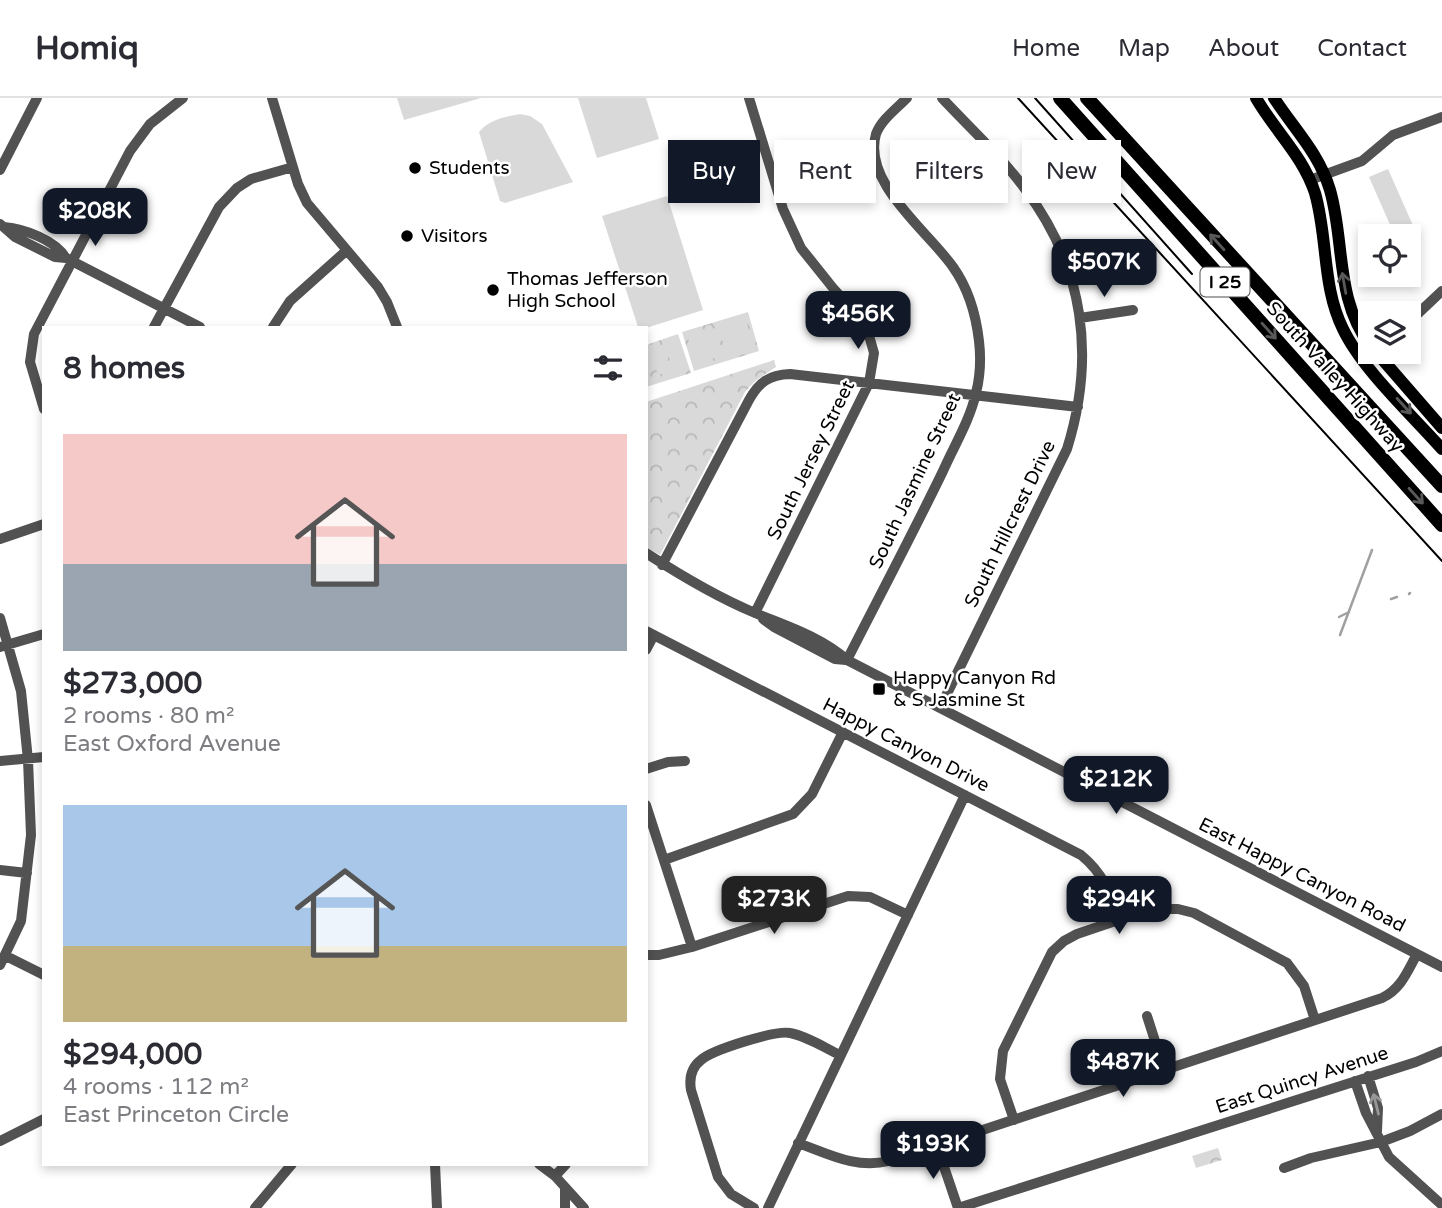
<!DOCTYPE html>
<meta charset="utf-8">
<style>
:root{--surface:#fff;--page:#f7f7f7;--text:#2b2b33;--muted:#7c7c81;--line:#e1e1e2;--accent:#111827}
body{margin:0;font-family:"Varela Round",sans-serif;background:var(--page);color:var(--text);height:100vh;display:flex;flex-direction:column;font-size:26px;white-space:nowrap}
*{box-sizing:border-box;margin:0}
p{font-size:23px;color:var(--muted)}
.icon{flex:none;width:38px;height:38px;fill:none;stroke:currentColor;stroke-width:2;stroke-linecap:round;stroke-linejoin:round}
.map{position:relative;flex:1;overflow:hidden}
.sheet{position:absolute;left:42px;top:228px;width:606px;height:840px;display:flex;flex-direction:column;background:var(--surface);border-radius:0px;box-shadow:0 4px 10px #0003}
.sheet>*{flex:none}
.top-card{position:absolute;left:668px;top:42px;width:665px;height:63px;display:flex;gap:14px}
.buttons{position:absolute;left:1358px;top:126px;display:grid;gap:14px}
.buttons a{display:grid;place-items:center;width:63px;height:63px;border-radius:0px;background:var(--surface);box-shadow:0 4px 10px #0003;font-size:35px}
.price{position:absolute;translate:-50% -60px;padding:0 16px;border-radius:14px;background:var(--accent);color:#fff;font-size:23px;line-height:46px;filter:drop-shadow(0 2px 4px #0008)}
.price::after{content:'';position:absolute;left:50%;top:42px;width:21px;height:16px;margin-left:-10px;background:inherit;clip-path:polygon(0 0,100% 0,50% 100%)}
.price.on{background:#222;color:#fff}
ul{padding:0;list-style:none}
li{display:grid;align-content:center;gap:14px;height:371px;padding:0 21px}
li span{display:grid;place-items:center;height:217px;border-radius:0px;color:#555}
li>.icon{margin-inline-start:auto}
span .icon{width:126px;height:126px;fill:#fffc;stroke-width:1}
li b{font-size:30px}
h2{display:flex;justify-content:space-between;align-items:center;height:84px;padding:0 21px;font-size:30px}
.tag{padding:0 24px;border-radius:0px;background:var(--surface);box-shadow:0 4px 10px #0003;font-size:24px;line-height:63px}
.tag.on{background:var(--accent);color:#fff}
header{display:flex;align-items:center;gap:42px;box-sizing:border-box;height:98px;padding:0 35px;background:var(--surface);border-bottom:2px solid var(--line)}
header strong{font-size:33px}
nav{display:flex;gap:38px;margin-inline-start:auto;font-size:24px}
.map>svg:first-child{display:block}
.forest{fill:url(#forest-crowns)}
.pitch{fill:#d9d9d9}
.lines{fill:none;stroke-linecap:round;stroke-linejoin:round}
.stream{stroke:#a0a0a0;stroke-width:2.5}
.minor{stroke:#525252;stroke-width:10}
.major{stroke:#000;stroke-width:12}
.highway{stroke:#000;stroke-width:14}
.tram{stroke:#000;stroke-width:2}
.oneway{stroke:#595959}
.oneway2{stroke:#979797}
.poi-dot{fill:#000;stroke:#fff;stroke-width:2.5}
.labels{text-anchor:middle;dominant-baseline:central;stroke-width:5;stroke-linejoin:round;paint-order:stroke}
.shield{fill:#fff;stroke:#4c4c4c;stroke-width:2}
.shield-label{font-size:18px;font-weight:bold;fill:#000}
.poi-label{font-size:19px;fill:#000;stroke:#fff;text-anchor:start}
.street-label{font-size:19px;fill:#000;stroke:#fff}
</style>
<header>
<strong>Homiq</strong>
<nav><a>Home</a><a>Map</a><a>About</a><a>Contact</a></nav>
</header>
<div class="map">
<svg width="1442" height="1110" viewBox="0 0 1442 1110">
<defs>
<pattern id="forest-crowns" width="20" height="18" patternUnits="userSpaceOnUse" patternTransform="scale(1.75)"><rect width="20" height="18" fill="#d9d9d9"/><path d="M2 6a3 3 0 1 1 6 0M12 15a3 3 0 1 1 6 0" fill="none" stroke="#b8b8b8"/></pattern>
</defs>
<rect width="100%" height="100%" fill="#fff"/>
<path class="forest" d="M748,214L759,253L694,273L682,234Z
M678,236L691,275L646,289V247Z
M774,262L776,269L755,283L745,294L660,457L646,449V304Z
M1218,1050L1222,1062L1196,1070L1192,1058Z"/>
<path class="pitch" d="M397,0H481L404,22Z
M578,0H646L659,41L597,60Z
M520,16L530,18L542,26L573,84L505,105L500,103L479,34C490,21 504,19 520,16Z
M1388,71L1419,141L1417,146L1409,150V138H1395L1369,79Z
M667,98L703,212L646,230L638,229L602,118Z
M746,222L753,247L727,257L718,229Z
M715,230L723,258L695,265L688,240Z
M677,243L685,268L673,272L665,247Z
M661,248L670,273L658,277L650,252Z"/>
<g class="lines">
<path class="stream" d="M1409,496L1410,495
M1391,501L1397,499
M1339,519L1349,514
M1340,537L1372,452"/>
<path class="minor" d="M272,0L298,86L307,105L378,189L387,204L397,229
M749,0L783,111L801,150L833,190L866,227L874,255L869,285L755,515
M0,72L37,0
M1310,82L1362,63L1393,37L1442,19
M0,126L15,139L55,159L66,160L200,229
M4,129C25,131 55,142 66,160
M1080,220L1133,212
M1409,224L1442,193
M154,229L219,109L237,90L251,81L293,69
M273,229L290,203L346,153
M44,311L30,264L34,236L130,53L150,26L183,0
M0,441L44,426
M646,455C680,477 717,499 755,515C786,528 822,539 847,562L1442,869
M662,467L749,302C759,284 769,277 790,276L1078,309
M0,520L21,593L28,662L31,737L21,823L0,867
M763,521L774,529L835,561L846,562
M646,533L1081,757C1103,775 1111,795 1119,822
M0,549L44,536
M646,552L654,537
M847,562C879,499 912,437 943,373C954,348 970,322 976,295C980,279 981,260 979,243C976,217 968,190 953,169C928,133 862,85 876,36C881,22 897,10 907,0
M940,610L1067,351C1096,258 1084,169 1025,91C1001,58 970,30 942,0
M0,663L44,659
M646,671L668,664L685,663
M646,707L692,849
M664,762L793,716L812,696L843,634
M0,772L27,775
M646,857H659L692,849L848,798L870,799L908,817
M6,858L44,877
M1147,918L1164,971
M1368,978L1378,1010L1377,1033
M1355,983L1366,1015L1389,1059L1442,1107
M1014,1022L1000,981L1003,953L1052,854L1064,843L1077,836L1151,811H1178L1194,815L1287,865L1304,888L1315,922
M0,1043L44,1021
M798,1045C829,1056 855,1071 889,1063L1382,900C1401,891 1407,874 1417,856
M937,1048L958,1110
M435,1066L437,1110
M539,1066L555,1078L584,1110
M1284,1070L1311,1060L1381,1044L1410,1033L1442,1016
M555,1078L566,1066
M565,1091V1110
M255,1110L292,1066
M754,1110L731,1096L718,1079L691,992C689,980 692,969 701,962C712,952 775,932 790,935C807,938 825,950 840,957
M768,1110L965,697
M958,1110L1416,964L1442,953"/>
<path class="major" d="M1256,0C1275,33 1303,58 1315,95C1328,140 1322,189 1343,231C1362,271 1412,317 1442,351
M1274,0C1294,31 1319,55 1330,92C1345,144 1335,201 1370,247
M1376,254L1442,330"/>
<path class="highway" d="M1060,0L1442,427
M1087,0L1442,388"/>
<path class="tram" d="M1018,0L1442,463
M1035,0L1192,176"/>
</g>
<defs><path id="oneway-shaft" d="M-6 0H5M1.5-3L5.5 0L1.5 3" fill="none" stroke-width="1.6" stroke-linecap="round" stroke-linejoin="round" transform="scale(1.75)"/></defs>
<g class="oneway">
<use href="#oneway-shaft" transform="translate(1217 144) rotate(-132)"/>
<use href="#oneway-shaft" transform="translate(1344 185) rotate(-100)"/>
<use href="#oneway-shaft" transform="translate(1269 233) rotate(48)"/>
<use href="#oneway-shaft" transform="translate(1404 308) rotate(48)"/>
<use href="#oneway-shaft" transform="translate(1416 398) rotate(48)"/>
</g>
<use class="oneway2" href="#oneway-shaft" transform="translate(1376 1006) rotate(-104)"/>
<g class="poi-dot">
<circle cx="415" cy="70" r="7"/>
<circle cx="407" cy="138" r="7"/>
<circle cx="493" cy="192" r="7"/>
<rect x="872" y="584" width="14" height="14" rx="3.5"/>
</g>
<g class="labels">
<rect class="shield" x="1200.5" y="169.5" width="49" height="29" rx="5"/>
<g class="shield-label">
<text x="1225" y="184">I 25</text>
</g>
<g class="poi-label">
<text x="429" y="70">Students</text>
<text x="421" y="138">Visitors</text>
<text x="507" y="181">Thomas Jefferson<tspan x="507" dy="22">High School</tspan></text>
<text x="893" y="580">Happy Canyon Rd<tspan x="893" dy="22">&amp; S Jasmine St</tspan></text>
</g>
<g class="street-label">
<text transform="translate(1335 279) rotate(48)">South Valley Highway</text>
<text transform="translate(811 362) rotate(-64)">South Jersey Street</text>
<text transform="translate(915 383) rotate(-65)">South Jasmine Street</text>
<text transform="translate(1010 426) rotate(-64)">South Hillcrest Drive</text>
<text transform="translate(906 647) rotate(27)">Happy Canyon Drive</text>
<text transform="translate(1302 777) rotate(27)">East Happy Canyon Road</text>
<text transform="translate(1302 982) rotate(-18)">East Quincy Avenue</text>
</g>
</g>
</svg>
<div class="buttons">
<a><svg class="icon" aria-label="locate" viewBox="0 0 24 24"><circle cx="12" cy="12" r="6"/><path d="M12 2v4M12 18v4M2 12h4M18 12h4"/></svg></a>
<a><svg class="icon" aria-label="layers" viewBox="0 0 24 24"><path d="M12 4l9 5-9 5-9-5zM3 14l9 5 9-5"/></svg></a>
</div>
<b class="price" style="left:95px;top:150px">$208K</b>
<b class="price" style="left:1104px;top:201px">$507K</b>
<b class="price" style="left:858px;top:253px">$456K</b>
<b class="price" style="left:1116px;top:718px">$212K</b>
<b class="price on" style="left:774px;top:838px">$273K</b>
<b class="price" style="left:1119px;top:838px">$294K</b>
<b class="price" style="left:1123px;top:1001px">$487K</b>
<b class="price" style="left:933px;top:1083px">$193K</b>
<div class="top-card">
<a class="tag on">Buy</a>
<a class="tag">Rent</a>
<a class="tag">Filters</a>
<a class="tag">New</a>
</div>
<section class="sheet">
<h2>8 homes<svg class="icon" aria-label="filters" viewBox="0 0 24 24"><path d="M4 7h16M4 17h16"/><circle cx="9" cy="7" r="2"/><circle cx="15" cy="17" r="2"/></svg></h2>
<ul>
<li><span style="background:linear-gradient(#f6c9c9 60%,#9aa5b1 0)"><svg class="icon" aria-label="home" viewBox="0 0 24 24"><path d="M3 11l9-7 9 7M6 9v11h12V9"/></svg></span><div><b>$273,000</b><p>2 rooms · 80 m²</p><p>East Oxford Avenue</p></div></li>
<li><span style="background:linear-gradient(#a9c7e8 65%,#c2b280 0)"><svg class="icon" aria-label="home" viewBox="0 0 24 24"><path d="M3 11l9-7 9 7M6 9v11h12V9"/></svg></span><div><b>$294,000</b><p>4 rooms · 112 m²</p><p>East Princeton Circle</p></div></li>
</ul>
</section>
</div>
